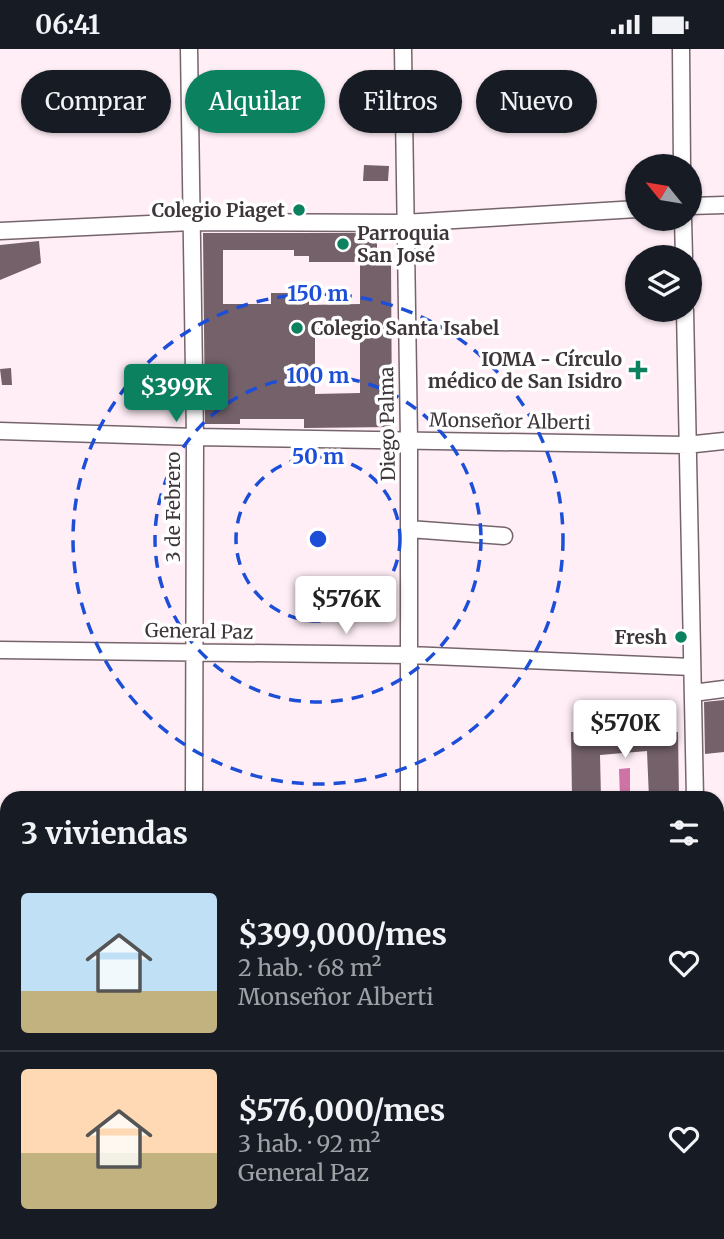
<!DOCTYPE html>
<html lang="es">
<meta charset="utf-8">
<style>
:root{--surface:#171b24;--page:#20242c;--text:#f1f3f6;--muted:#9ea1a6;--line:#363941;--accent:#0b8160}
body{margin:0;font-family:Merriweather,serif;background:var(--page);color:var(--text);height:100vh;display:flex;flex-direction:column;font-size:26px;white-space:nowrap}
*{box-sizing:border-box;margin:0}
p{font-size:23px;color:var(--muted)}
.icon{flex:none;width:38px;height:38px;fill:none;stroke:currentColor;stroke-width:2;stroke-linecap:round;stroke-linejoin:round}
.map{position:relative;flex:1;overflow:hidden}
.side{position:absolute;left:0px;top:742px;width:724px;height:448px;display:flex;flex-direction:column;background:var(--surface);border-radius:21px 21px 0 0;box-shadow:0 2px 5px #0004}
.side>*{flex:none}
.banner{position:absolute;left:21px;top:21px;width:682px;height:63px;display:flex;gap:14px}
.needle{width:46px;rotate:300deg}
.tools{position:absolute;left:625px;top:105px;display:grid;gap:14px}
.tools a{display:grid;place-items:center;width:77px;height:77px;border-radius:50%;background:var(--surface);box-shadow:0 2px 5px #0004;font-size:35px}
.price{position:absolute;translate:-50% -60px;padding:0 16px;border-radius:7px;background:#fff;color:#222;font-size:23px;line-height:46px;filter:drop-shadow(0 2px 4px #0008)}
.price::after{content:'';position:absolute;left:50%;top:42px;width:21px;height:16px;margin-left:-10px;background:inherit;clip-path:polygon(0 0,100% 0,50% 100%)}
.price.active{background:var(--accent);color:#fff}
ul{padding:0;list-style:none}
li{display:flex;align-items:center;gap:21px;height:175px;padding:0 21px}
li+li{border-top:2px solid var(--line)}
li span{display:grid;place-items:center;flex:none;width:196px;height:140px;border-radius:7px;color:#555}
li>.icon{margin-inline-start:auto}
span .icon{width:84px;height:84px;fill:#fffc;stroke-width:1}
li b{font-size:30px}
h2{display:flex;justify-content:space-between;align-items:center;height:84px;padding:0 21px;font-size:30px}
.tag{padding:0 24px;border-radius:32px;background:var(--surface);box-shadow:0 2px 5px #0004;font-size:24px;line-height:63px}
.tag.active{background:var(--accent);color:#fff}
.status{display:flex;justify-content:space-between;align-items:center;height:49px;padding:0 35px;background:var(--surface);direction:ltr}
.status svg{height:19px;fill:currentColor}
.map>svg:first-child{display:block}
.green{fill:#f0abd0}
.water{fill:#cd73a5}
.building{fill:#74616a;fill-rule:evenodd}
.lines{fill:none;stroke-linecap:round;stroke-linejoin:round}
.minor-casing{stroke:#76646d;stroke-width:19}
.path{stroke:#afa2a8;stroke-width:2;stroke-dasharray:2 5;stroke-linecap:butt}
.minor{stroke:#fff;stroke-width:16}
.ring{fill:none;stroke:#1d4ed8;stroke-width:3.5;stroke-dasharray:12 9}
.poi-dot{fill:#0b8160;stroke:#fff;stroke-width:2.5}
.labels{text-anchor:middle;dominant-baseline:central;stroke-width:7;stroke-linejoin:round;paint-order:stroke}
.poi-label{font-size:19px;font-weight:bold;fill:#3e363a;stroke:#fff;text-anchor:end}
.street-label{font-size:19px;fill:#3e363a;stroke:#fff}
.centre{fill:#1d4ed8;stroke:#fff;stroke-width:3.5}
.ring-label{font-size:21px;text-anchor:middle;font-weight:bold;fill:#1d4ed8;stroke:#fff;stroke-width:7;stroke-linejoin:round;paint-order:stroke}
</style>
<div class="status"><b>06:41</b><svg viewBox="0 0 49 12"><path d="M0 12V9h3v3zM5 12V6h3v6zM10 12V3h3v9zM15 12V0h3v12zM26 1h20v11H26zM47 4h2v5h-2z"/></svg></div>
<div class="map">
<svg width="724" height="1190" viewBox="0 0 724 1190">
<rect width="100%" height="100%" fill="#ffeef6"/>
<path class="green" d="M0,826H7V1001L0,925Z"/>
<path class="water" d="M630,719V749H620L619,720Z"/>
<path class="building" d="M348,30H387L388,43L348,42Z
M364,116L389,117L388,132H363Z
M203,184H377V213L391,212L392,378L304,379V370H240V375H205ZM223,201H294V207H309V213H360V255L309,256V244H271V255H223ZM360,281V344L315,345V282Z
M39,192L41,214L0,231V196Z
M11,319L12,336H2L0,320Z
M724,651V703L705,705L704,653Z
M571,683H678L679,749H649L647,702L600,706L601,749H572Z"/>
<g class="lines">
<g class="minor-casing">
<path id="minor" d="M189,0L195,388L194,749
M403,0L409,391V749
M681,0L682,117
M690,157L724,156
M683,170L684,208
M0,182L192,173L404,174L637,160
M685,261L695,749
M0,382L195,388L686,396L724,392
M409,480L504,487
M0,601L409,606L692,618
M693,644L724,640
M0,816H7
M718,857H724
M0,1005L7,1078
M718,1102H724
M18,1183L19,1190
M214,1183V1190
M412,1183L413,1190
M560,1183L561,1190
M711,1183V1190"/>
</g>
<path class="path" d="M7,836H5L7,860
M0,888H7"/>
<use href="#minor" class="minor"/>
</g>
<g class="ring">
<circle cx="318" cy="490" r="82"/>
<circle cx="318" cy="490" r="163"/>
<circle cx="318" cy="490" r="245"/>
</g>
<g class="poi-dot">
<circle cx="299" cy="161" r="7"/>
<circle cx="343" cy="195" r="7"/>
<circle cx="297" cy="279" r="7"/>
<path d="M634.5 310.5h7v7h7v7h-7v7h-7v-7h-7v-7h7z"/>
<circle cx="681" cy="588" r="7"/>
</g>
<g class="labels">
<g class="poi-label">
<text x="285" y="161">Colegio Piaget</text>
<text x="357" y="184" text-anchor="start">Parroquia<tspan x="357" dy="22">San José</tspan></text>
<text x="311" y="279" text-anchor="start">Colegio Santa Isabel</text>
<text x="622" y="310">IOMA - Círculo<tspan x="622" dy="22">médico de San Isidro</tspan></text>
<text x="667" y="588">Fresh</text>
</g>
<g class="street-label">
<text transform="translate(510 372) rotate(1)">Monseñor Alberti</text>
<text transform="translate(387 375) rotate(-91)">Diego Palma</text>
<text transform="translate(173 458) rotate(-90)">3 de Febrero</text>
<text transform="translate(199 582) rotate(1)">General Paz</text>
</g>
</g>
<circle cx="318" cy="490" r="10" class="centre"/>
<g class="ring-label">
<text x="318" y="252">150 m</text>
<text x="318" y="334">100 m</text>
<text x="318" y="415">50 m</text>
</g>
</svg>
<div class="tools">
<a><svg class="needle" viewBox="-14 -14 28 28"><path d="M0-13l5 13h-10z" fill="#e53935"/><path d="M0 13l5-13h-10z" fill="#9ea1a6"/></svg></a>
<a><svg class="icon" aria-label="layers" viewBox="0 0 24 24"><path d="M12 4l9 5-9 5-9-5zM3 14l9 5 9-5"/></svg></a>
</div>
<b class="price active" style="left:176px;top:375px">$399K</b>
<b class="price" style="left:346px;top:587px">$576K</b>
<b class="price" style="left:625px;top:711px">$570K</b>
<div class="banner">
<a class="tag">Comprar</a>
<a class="tag active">Alquilar</a>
<a class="tag">Filtros</a>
<a class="tag">Nuevo</a>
</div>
<section class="side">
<h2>3 viviendas<svg class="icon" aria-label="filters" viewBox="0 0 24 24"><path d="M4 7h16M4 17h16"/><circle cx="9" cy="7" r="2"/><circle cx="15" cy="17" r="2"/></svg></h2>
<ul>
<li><span style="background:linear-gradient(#bfe0f5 70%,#c2b280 0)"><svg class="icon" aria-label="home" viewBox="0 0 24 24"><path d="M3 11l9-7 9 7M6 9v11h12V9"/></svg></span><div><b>$399,000/mes</b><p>2 hab. · 68 m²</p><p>Monseñor Alberti</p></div><svg class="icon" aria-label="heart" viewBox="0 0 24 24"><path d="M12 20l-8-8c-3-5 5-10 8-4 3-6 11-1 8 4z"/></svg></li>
<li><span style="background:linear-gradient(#ffd9b3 60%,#c2b280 0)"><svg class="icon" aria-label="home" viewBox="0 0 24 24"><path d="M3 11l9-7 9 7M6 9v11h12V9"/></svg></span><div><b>$576,000/mes</b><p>3 hab. · 92 m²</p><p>General Paz</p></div><svg class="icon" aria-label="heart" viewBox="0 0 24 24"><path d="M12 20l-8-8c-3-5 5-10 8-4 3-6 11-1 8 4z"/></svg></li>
</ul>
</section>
</div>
